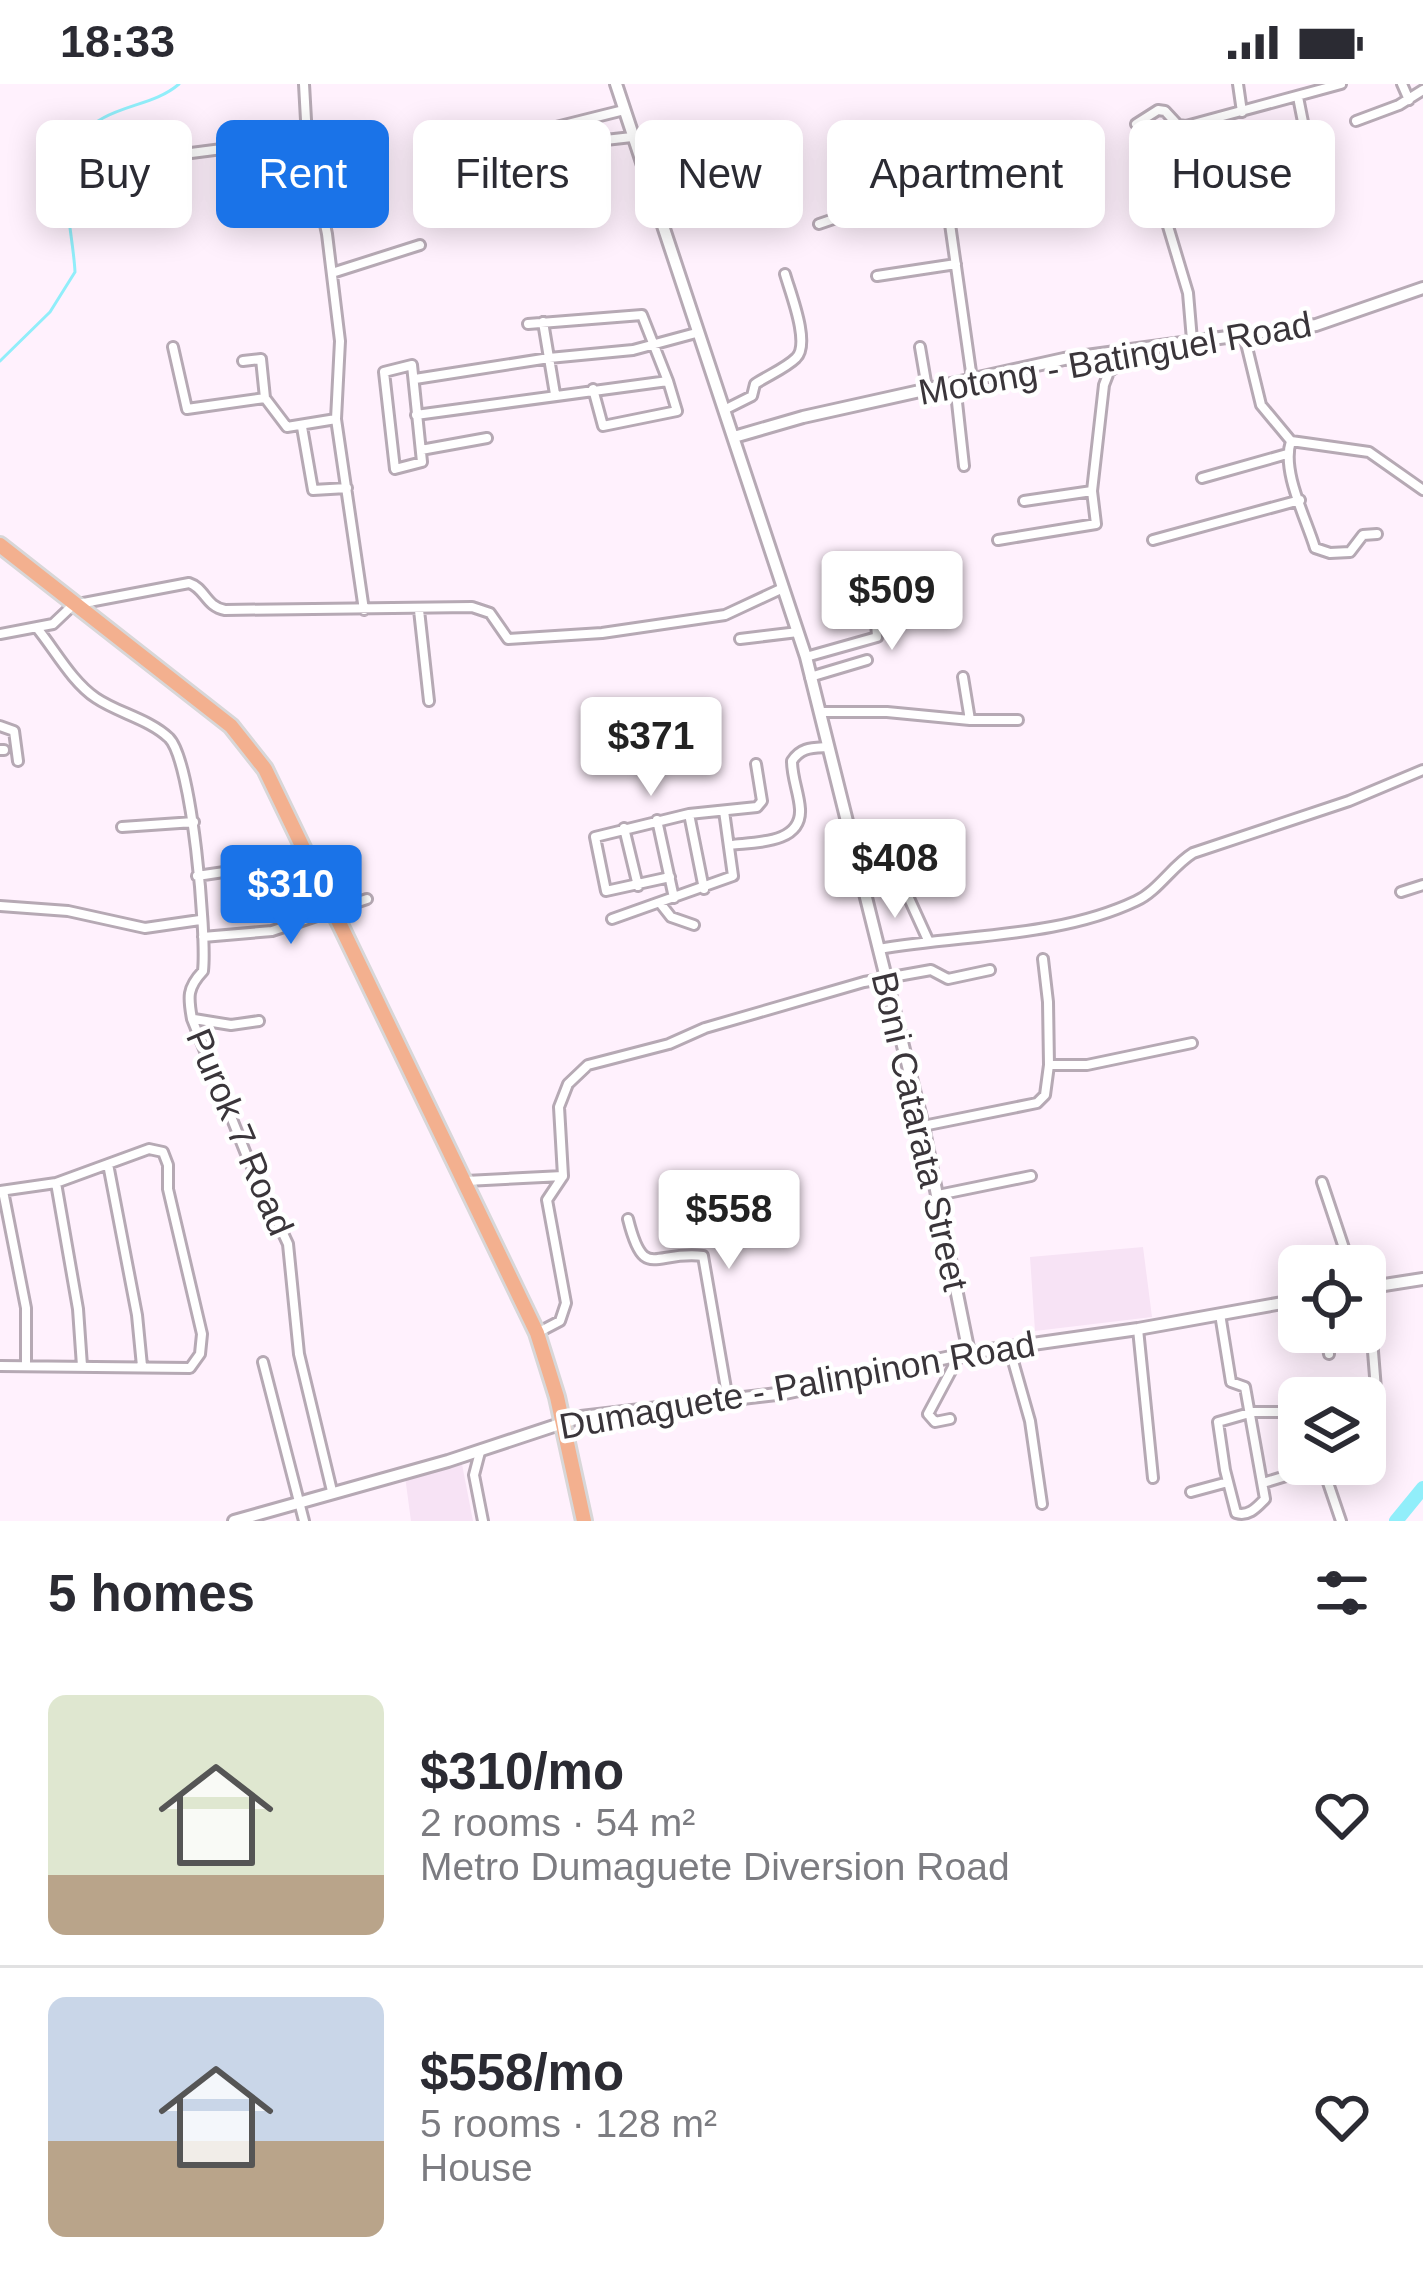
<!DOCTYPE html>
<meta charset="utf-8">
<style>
:root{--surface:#fff;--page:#f7f7f7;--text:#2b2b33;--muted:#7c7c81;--line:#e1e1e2;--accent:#1a73e8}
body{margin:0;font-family:Arial,sans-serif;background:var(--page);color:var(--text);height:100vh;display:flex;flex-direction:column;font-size:45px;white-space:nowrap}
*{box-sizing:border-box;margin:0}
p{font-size:39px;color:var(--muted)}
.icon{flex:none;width:66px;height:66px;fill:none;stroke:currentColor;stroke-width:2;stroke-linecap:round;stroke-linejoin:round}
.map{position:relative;height:1437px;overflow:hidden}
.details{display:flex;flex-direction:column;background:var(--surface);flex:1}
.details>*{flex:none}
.top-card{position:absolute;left:36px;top:36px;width:1353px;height:108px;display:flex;gap:24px}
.tools{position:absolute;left:1278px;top:1161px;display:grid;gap:24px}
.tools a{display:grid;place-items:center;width:108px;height:108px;border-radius:18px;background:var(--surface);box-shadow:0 6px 30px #0003;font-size:60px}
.price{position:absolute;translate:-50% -102px;padding:0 27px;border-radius:12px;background:#fff;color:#222;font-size:39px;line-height:78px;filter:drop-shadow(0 3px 6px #0008)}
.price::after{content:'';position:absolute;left:50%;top:72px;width:36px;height:27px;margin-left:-18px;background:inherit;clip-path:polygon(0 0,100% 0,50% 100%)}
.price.on{background:var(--accent);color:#fff}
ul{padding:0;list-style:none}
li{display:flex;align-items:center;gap:36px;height:300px;padding:0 48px}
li+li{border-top:3px solid var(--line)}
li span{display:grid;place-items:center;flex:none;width:336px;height:240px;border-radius:18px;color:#555}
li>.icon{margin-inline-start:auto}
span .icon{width:144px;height:144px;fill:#fffc;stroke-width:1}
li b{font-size:51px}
h2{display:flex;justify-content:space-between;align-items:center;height:144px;padding:0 48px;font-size:51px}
.chip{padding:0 42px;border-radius:18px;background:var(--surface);box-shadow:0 6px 30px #0003;font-size:42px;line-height:108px}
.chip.on{background:var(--accent);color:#fff}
.status{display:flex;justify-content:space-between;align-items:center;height:84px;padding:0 60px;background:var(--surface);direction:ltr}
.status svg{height:33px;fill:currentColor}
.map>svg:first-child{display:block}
.built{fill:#f7e3f5}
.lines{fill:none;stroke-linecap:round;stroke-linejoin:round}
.stream{stroke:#91eefa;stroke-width:3}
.river{stroke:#91eefa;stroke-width:14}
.street-casing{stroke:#b6a9b4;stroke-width:14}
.secondary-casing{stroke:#b6a9b4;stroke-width:16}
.highway-casing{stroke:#d8d7d8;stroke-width:20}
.street{stroke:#fff;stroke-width:8}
.secondary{stroke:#fff;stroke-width:10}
.highway{stroke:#f3b08f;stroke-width:14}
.labels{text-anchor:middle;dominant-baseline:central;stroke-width:9;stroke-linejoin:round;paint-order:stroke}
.street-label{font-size:36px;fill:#3a353a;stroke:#fff}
</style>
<div class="status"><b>18:33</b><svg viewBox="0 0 49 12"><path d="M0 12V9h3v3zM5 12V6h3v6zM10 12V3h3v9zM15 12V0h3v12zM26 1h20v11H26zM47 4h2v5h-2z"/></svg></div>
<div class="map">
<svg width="1423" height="1437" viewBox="0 0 1423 1437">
<rect width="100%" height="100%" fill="#fff1fd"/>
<path class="built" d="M1143,1163L1152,1233L1035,1247L1030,1173Z
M461,1375L473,1437H411L405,1392Z"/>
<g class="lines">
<path class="stream" d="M0,277L50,228L75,188C73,140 46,64 103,34C128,20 157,19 179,0"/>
<path class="river" d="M1396,1437L1423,1404"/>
<g class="street-casing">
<path id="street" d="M304,0L307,54L327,150L340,257L336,335L364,526
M1238,0L1242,28
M1402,0L1409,16
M1298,13L1304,43
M1356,37L1399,21L1423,6
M1136,40L1158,26L1165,27L1178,41L1186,42L1341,0
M953,43C950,62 958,78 956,97C954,113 949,124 950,140L972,295
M552,44L624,26
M516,66L632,53
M160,73L307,54
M1155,99L1188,209L1192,256
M819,140L892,115L956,100
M332,189L420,161
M877,192L956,180
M543,238L555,310
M1244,251L1261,321L1291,357L1369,368L1423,406
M173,263L187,325L265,314
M920,263L927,304
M243,277L261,275L265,314L287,343L336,335
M412,281L422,378L395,385L384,288Z
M415,295L549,274L633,266L696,249
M955,300L964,382
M593,305L603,342L677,327L668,297
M724,326L752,312L755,300C767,292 786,284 796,274C811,260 790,208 785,190
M416,331L668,297L642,231L528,240
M302,343L313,406L347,404
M1291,357C1281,387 1306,434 1315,464L1330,469L1350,468L1363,451L1377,450
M421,366L487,354
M1202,394L1287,370
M1092,407L1104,301L1109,288L1136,268
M998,456L1096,440L1092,407L1024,417
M1153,456L1300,416
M419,526L429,617
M37,544C55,566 72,598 96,614C118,629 149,635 169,654C192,677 207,851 203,887C187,904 188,913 192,935L246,1070L288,1160L299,1270L332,1407
M0,550L53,540L73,521L189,499C205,504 206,523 225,526L472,523L490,529L508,555L602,549L725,531L783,504
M740,555L798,548
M806,573L877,553L874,509L878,483
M810,593L867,576
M820,628H887L970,636L963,593
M970,636H1018
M0,642L14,647L18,677
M0,666H4
M689,730L704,805
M657,736L674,814
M122,743L194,738
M624,744L638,802
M731,761C755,758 802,760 800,725C799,709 792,694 792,677C801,663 812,664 828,663
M197,792L258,783
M670,793L606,807L595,753L689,730L757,723L762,717L756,680
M902,799L928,856
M1401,808L1423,801
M660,819L671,833L694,841
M0,822L68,827L145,844L200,836
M612,835L733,792L724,727
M203,853L272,847L367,815
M879,865C964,850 1058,854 1136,817C1158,807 1172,782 1193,769L1349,717L1423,686
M1043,875L1048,918L1049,981
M194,935L231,941L259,937
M923,1042L1037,1019L1045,1011L1049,981H1087L1192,959
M108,1080L137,1231L142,1282
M466,1097L563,1092
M1322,1098L1350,1182
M56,1099L78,1225L82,1282
M0,1107L56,1099L149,1065L163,1068L168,1081V1105L202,1250L200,1270L190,1284L0,1282
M3,1107L26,1224V1280
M938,1111L1031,1092
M628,1135C644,1199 654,1166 703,1172L728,1316
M1368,1204L1377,1318
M1220,1230L1231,1298L1245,1303L1265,1415C1257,1423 1249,1433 1236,1429L1225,1386L1218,1338L1253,1328H1288V1318
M1138,1245L1153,1394
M1326,1248L1329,1270
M537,1249L560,1237L566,1219L547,1116L563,1092L559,1023L568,1000L588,981L669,960L705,944L864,898L931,886L948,895L990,886
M1009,1263L1030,1337L1042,1420
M263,1278L304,1437
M950,1335L935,1338L928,1330L959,1272
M480,1368L474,1391L483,1437
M1263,1399L1322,1381L1341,1437
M1191,1408L1228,1398"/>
</g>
<g class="secondary-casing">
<path id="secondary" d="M616,0L806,573L923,1042L969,1269
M734,353L803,333L1064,275L1316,241L1423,204
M1365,1204L1423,1195
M234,1437L448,1377L581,1333L785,1309L969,1269L1138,1245L1299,1216"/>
</g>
<g class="highway-casing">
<path id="highway" d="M0,461L231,642L265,685L537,1249L557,1313L584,1437"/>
</g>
<use href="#street" class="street"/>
<use href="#secondary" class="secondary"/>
<use href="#highway" class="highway"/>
</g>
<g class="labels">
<g class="street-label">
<text transform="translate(1115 274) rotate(-10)">Motong - Batinguel Road</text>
<text transform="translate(920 1047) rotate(77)">Boni Catarata Street</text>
<text transform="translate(240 1048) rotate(67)">Purok 7 Road</text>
<text transform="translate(797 1301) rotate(-10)">Dumaguete - Palinpinon Road</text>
</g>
</g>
</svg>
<div class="tools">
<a><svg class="icon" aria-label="locate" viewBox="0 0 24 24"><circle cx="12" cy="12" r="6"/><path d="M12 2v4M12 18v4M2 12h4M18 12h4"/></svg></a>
<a><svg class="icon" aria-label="layers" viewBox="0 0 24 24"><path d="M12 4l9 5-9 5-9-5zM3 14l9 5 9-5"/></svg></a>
</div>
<b class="price" style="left:892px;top:569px">$509</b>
<b class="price" style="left:651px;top:715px">$371</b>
<b class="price" style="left:895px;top:837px">$408</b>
<b class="price on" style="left:291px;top:863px">$310</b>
<b class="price" style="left:729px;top:1188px">$558</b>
<div class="top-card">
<a class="chip">Buy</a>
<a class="chip on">Rent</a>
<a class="chip">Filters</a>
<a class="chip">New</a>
<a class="chip">Apartment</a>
<a class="chip">House</a>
</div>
</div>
<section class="details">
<h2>5 homes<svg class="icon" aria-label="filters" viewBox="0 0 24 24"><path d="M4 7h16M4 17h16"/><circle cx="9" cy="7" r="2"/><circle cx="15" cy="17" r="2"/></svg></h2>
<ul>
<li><span style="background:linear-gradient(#dfe7d0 75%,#b9a48a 0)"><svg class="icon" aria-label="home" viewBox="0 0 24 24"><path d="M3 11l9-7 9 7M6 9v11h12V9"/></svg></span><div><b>$310/mo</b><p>2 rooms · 54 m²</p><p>Metro Dumaguete Diversion Road</p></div><svg class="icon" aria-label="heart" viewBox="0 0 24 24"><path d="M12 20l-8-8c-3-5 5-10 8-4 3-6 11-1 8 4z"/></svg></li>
<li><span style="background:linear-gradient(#c9d6e8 60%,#b9a48a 0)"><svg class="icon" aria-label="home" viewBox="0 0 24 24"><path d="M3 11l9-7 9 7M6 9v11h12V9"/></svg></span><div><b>$558/mo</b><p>5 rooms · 128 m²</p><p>House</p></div><svg class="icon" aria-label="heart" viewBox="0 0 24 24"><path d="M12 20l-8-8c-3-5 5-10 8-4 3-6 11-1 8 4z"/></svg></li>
</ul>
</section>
